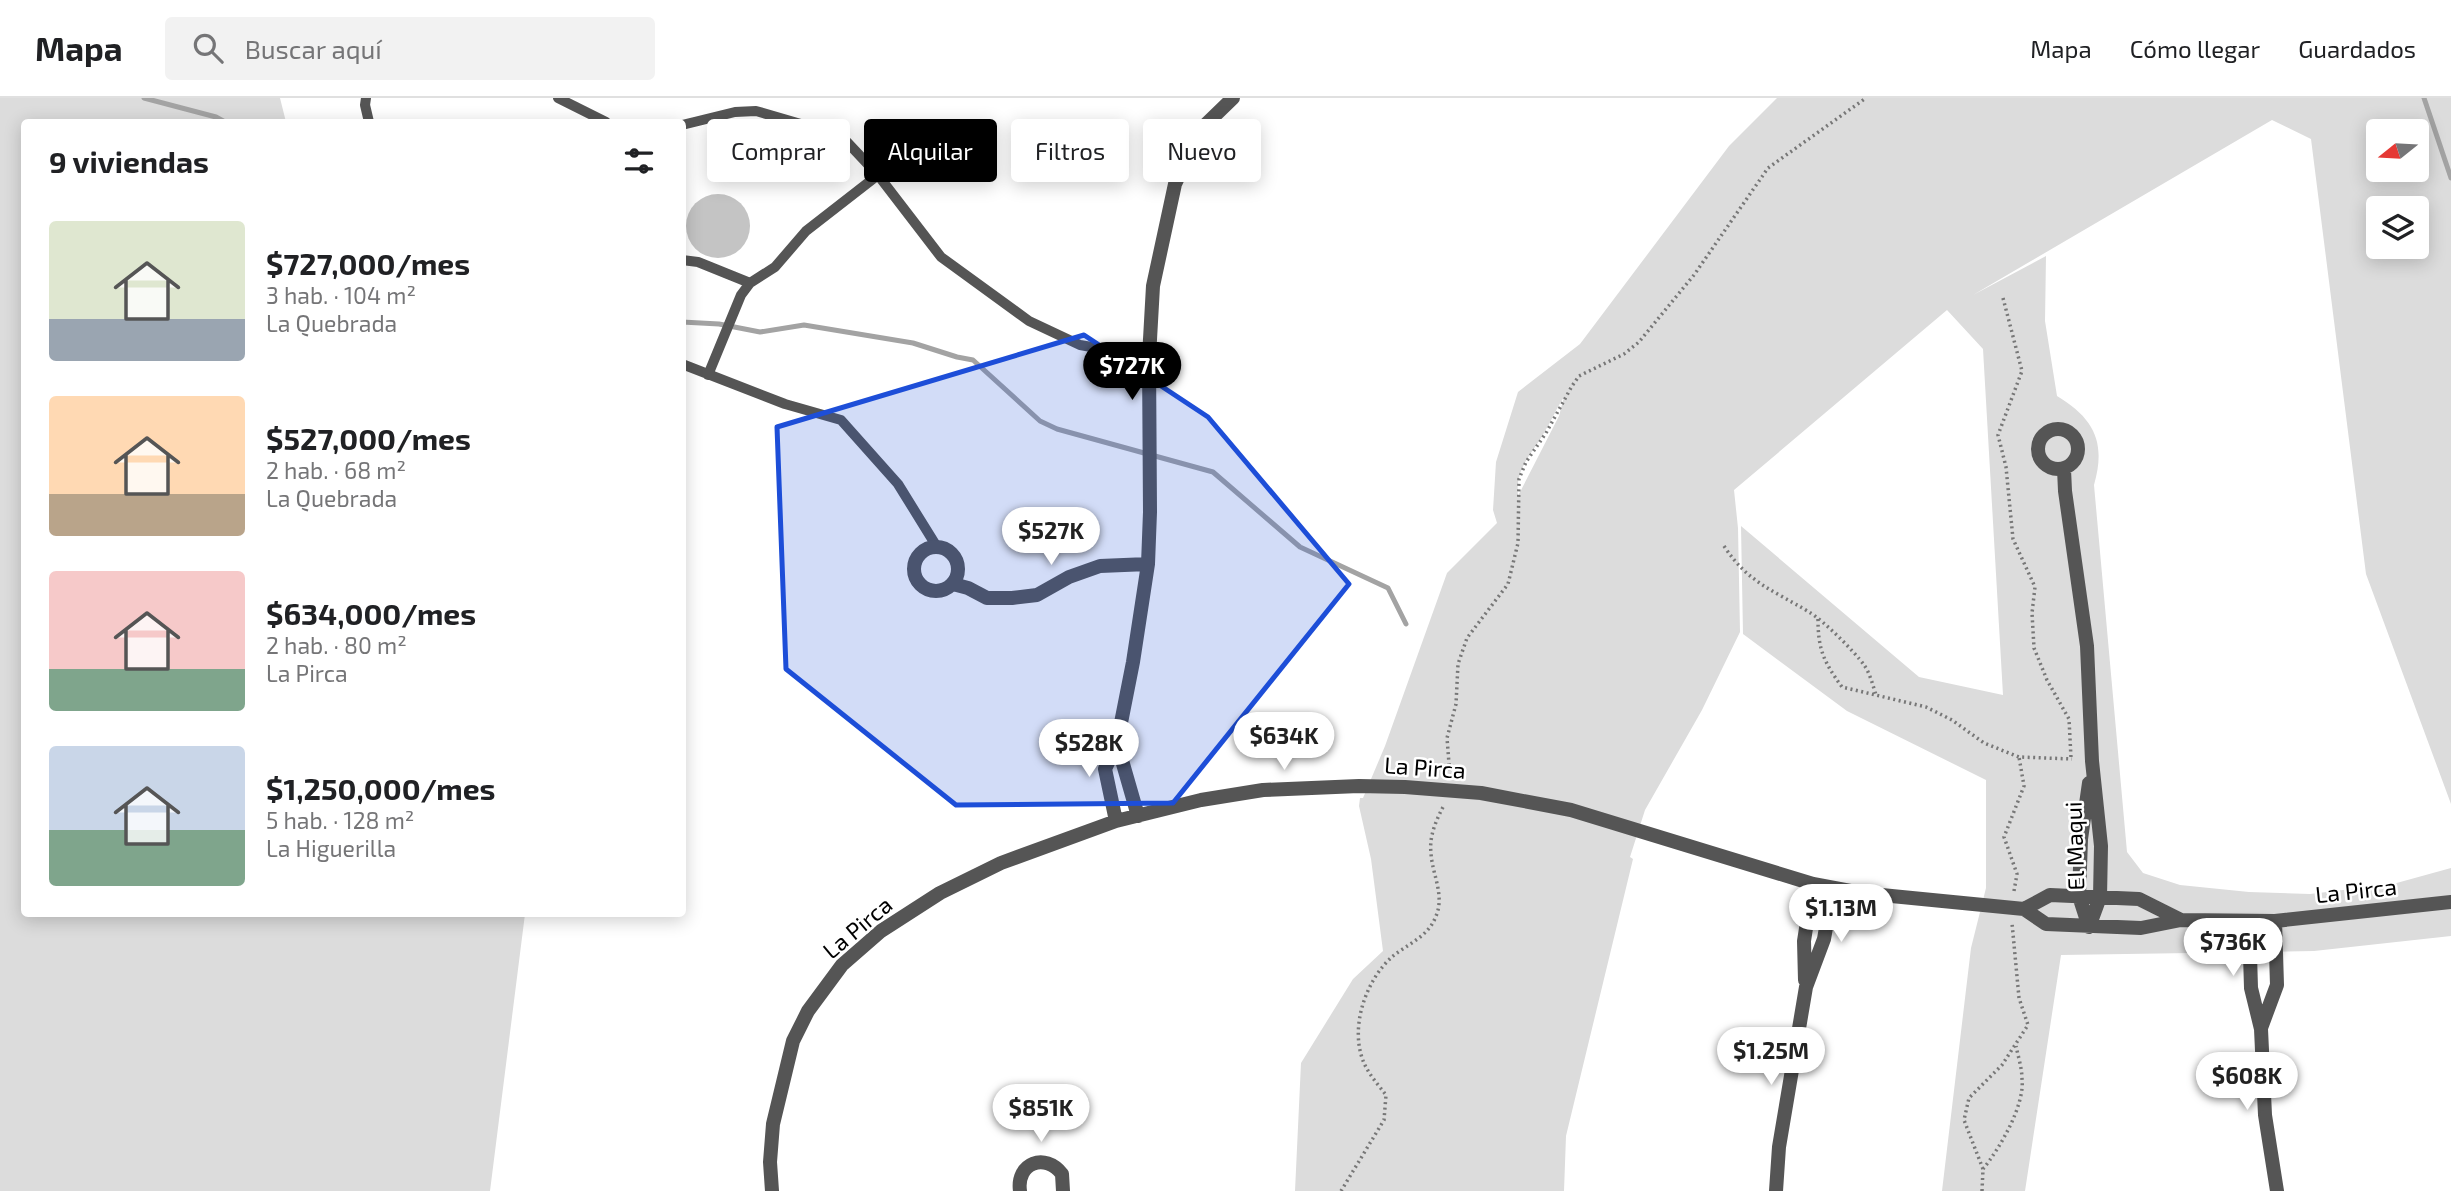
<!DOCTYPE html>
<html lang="es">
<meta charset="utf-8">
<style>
:root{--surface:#fff;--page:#f2f2f2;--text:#202124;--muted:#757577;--line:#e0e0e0;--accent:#000}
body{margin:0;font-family:"Exo 2",sans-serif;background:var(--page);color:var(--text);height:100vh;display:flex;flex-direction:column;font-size:26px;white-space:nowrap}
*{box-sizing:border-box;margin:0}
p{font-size:23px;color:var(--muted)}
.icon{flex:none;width:38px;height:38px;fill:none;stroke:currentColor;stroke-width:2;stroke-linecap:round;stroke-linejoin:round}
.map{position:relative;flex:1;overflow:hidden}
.side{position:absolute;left:21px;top:21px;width:665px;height:798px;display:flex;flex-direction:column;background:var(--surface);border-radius:7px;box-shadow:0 4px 18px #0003}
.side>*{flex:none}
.banner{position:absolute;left:707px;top:21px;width:665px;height:63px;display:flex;gap:14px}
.needle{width:46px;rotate:252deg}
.tools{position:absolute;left:2366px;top:21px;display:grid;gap:14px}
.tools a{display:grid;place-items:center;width:63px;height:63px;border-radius:7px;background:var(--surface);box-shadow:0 4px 18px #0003;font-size:35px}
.price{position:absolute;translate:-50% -60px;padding:0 16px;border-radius:24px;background:#fff;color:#222;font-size:23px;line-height:46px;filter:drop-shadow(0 2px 4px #0008)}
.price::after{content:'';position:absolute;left:50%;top:42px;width:21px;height:16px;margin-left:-10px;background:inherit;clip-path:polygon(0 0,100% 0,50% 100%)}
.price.active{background:var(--accent);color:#fff}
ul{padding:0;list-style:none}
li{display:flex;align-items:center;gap:21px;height:175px;padding:0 28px}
li span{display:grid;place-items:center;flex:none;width:196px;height:140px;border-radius:7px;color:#555}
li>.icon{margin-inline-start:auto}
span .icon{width:84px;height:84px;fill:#fffc;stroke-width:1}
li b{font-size:30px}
h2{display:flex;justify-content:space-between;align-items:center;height:84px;padding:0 28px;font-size:30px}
.tag{padding:0 24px;border-radius:7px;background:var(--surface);box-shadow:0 4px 18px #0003;font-size:24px;line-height:63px}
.tag.active{background:var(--accent);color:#fff}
header{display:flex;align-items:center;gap:42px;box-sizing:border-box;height:98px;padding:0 35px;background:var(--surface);border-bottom:2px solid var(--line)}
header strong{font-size:33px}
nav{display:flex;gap:38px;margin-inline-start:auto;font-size:24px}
.search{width:490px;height:63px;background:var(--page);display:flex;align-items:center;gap:18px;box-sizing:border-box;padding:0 24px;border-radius:7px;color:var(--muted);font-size:26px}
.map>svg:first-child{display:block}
.green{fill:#dcdcdc;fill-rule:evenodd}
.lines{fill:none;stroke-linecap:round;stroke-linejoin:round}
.stream{stroke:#a3a3a3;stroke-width:5}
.building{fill:#c4c4c4}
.path{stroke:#777;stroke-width:3.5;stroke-dasharray:2 3.5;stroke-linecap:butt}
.lane{stroke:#555;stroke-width:10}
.street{stroke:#555;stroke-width:14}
.marked{fill:#1d4ed8;fill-opacity:0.2;stroke:#1d4ed8;stroke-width:5;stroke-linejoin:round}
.labels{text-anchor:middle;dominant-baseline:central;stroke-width:5;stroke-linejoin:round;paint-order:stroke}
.street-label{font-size:23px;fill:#000;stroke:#fff}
</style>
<header>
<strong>Mapa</strong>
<div class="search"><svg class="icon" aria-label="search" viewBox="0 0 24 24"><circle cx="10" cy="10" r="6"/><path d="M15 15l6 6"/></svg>Buscar aquí</div>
<nav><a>Mapa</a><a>Cómo llegar</a><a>Guardados</a></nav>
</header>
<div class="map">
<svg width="2451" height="1093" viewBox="0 0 2451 1093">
<rect width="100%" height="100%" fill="#fff"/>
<path class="green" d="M0,0H280L286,24H24V816H525L490,1093H0Z
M1777,0H2451V706L2366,476L2311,41L2272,22L1973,197L2046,158L2045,223L2057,298C2095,321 2106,345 2094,387L2127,754L2143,775L2180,787L2249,794L2310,796L2393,786L2451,770V838L2314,853L2061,857L2025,1093H1942L1971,850L1986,790V682L1847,613L1743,536L1741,428L1919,579L2003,597L1983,251L1947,212L1734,392L1738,430L1740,534L1702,612L1645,712L1630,759L1633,761L1566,1038L1564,1093H1295L1301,965L1353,881L1383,853L1371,761L1359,708L1360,700H1363L1385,648L1447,475L1497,425L1493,412L1496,364L1518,294L1580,246L1729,48ZM2378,33H2417V72H2378ZM2378,110H2417V149H2378ZM1564,299L1559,318L1518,398C1515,369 1532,357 1545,333C1552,322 1557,309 1564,299Z"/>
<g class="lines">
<path class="stream" d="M144,0L216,19L225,24
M2424,0L2451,80
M682,224L719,226L760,234L804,227L913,245L957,259L973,262L1040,323L1057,331L1213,374L1300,449L1388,490L1406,526"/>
</g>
<path class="building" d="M686 128a32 32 0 1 1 64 0a32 32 0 1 1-64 0Z"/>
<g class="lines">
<path class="path" d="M2003,200L2022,273L1998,337L2006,369L2013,441L2035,489L2032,515L2034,550L2047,582L2069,621L2071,660
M1724,448C1748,485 1773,492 1809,514C1824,523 1854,553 1864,567C1870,575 1873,588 1876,597
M1818,521C1818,552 1824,564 1842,589L1926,609L1952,622L1984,645L2019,659L2072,661
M1450,678L1447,640L1456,606L1458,566L1467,540L1508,486L1518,445L1519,381L1526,364L1546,335L1572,288L1579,278L1624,256L1639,244L1694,177L1768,70L1866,0
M2014,793L2017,776L2004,739L2024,688L2019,659
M1983,1071C2000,1050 2025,1007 2022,981C2022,970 2018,958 2016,948
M1341,1093L1384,1022L1386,997C1380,989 1372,980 1367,971C1347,936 1364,883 1393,858C1408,846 1429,838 1436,818C1445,797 1432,776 1431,755C1429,738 1436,723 1443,709
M1982,1093L1983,1071L1964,1022L1969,1000L2002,967L2028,927L2019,900L2012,825"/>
<path class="lane" d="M366,0L365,7L369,24
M558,0L606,24
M682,27L735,14L756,13L818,31L847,44L878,77L941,159L1029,223L1080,247L1149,259
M682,162L698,164L750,185
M682,266L785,306L841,322L898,386L937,449
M708,277L741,197L750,185L775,169L806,133L878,77"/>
<path class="street" d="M2038 351a20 20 0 1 1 40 0a20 20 0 1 1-40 0Z
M2064,371L2065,393L2087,548L2092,663L2101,748L2100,799L2089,829
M914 471a22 22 0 1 1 44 0a22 22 0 1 1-44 0Z
M953,486L968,490L987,500H1012L1037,497L1069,479L1100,468L1148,466
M1117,645L1138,718
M2089,685L2081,741L2079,798L2089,829
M1116,723L1105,671L1117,645L1133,564L1148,466L1150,414L1149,259L1153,188L1175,86L1200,32L1233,0
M2024,811L2046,826L2141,830L2181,822L2275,823L2451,804
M2249,823L2251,890L2261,931L2265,1017L2277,1093
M1805,882L1804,843L1813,786
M2261,930L2277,887L2275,823
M772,1093L770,1064L773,1026L793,943L808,913L842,867L881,833L940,795L1001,765L1116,723L1201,702L1263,692L1359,688L1405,689L1481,695L1571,712L1813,786L1861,795L2024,811L2050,797L2139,801L2181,822
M1020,1093C1016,1065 1045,1054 1062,1076L1063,1093
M1776,1093L1779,1049L1806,889L1824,841L1833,790"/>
</g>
<path class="marked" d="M1084,237L1208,319L1349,486L1173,705L956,707L786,571L777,329Z"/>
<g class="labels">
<g class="street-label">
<text transform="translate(1425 669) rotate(4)">La Pirca</text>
<text transform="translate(2074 748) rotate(-92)">El Maqui</text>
<text transform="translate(2356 792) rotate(-6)">La Pirca</text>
<text transform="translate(857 829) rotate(-40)">La Pirca</text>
</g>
</g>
</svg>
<div class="tools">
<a><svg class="needle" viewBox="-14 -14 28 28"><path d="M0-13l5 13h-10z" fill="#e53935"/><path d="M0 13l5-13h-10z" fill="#757577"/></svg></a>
<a><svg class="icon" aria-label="layers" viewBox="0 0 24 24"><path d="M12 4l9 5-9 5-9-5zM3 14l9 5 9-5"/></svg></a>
</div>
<b class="price active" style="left:1132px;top:304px">$727K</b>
<b class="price" style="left:1051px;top:469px">$527K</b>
<b class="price" style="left:1284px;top:674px">$634K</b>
<b class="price" style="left:1089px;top:681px">$528K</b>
<b class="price" style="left:1841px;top:846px">$1.13M</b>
<b class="price" style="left:2233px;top:880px">$736K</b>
<b class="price" style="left:1771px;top:989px">$1.25M</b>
<b class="price" style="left:2247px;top:1014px">$608K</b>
<b class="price" style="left:1041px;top:1046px">$851K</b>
<div class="banner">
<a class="tag">Comprar</a>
<a class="tag active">Alquilar</a>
<a class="tag">Filtros</a>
<a class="tag">Nuevo</a>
</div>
<section class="side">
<h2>9 viviendas<svg class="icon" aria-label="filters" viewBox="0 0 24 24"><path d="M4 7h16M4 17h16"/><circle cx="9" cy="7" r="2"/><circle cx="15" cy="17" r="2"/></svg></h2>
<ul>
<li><span style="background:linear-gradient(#dfe7d0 70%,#9aa5b1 0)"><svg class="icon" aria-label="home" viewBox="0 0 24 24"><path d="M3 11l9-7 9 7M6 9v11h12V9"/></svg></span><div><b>$727,000/mes</b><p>3 hab. · 104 m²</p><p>La Quebrada</p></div></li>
<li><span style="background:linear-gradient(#ffd9b3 70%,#b9a48a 0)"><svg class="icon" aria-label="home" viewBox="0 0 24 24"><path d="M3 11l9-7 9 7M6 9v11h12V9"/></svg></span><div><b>$527,000/mes</b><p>2 hab. · 68 m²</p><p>La Quebrada</p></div></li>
<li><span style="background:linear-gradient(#f6c9c9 70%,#7fa58c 0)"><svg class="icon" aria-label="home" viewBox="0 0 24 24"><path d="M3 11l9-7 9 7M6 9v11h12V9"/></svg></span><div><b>$634,000/mes</b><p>2 hab. · 80 m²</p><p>La Pirca</p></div></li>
<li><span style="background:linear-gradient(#c9d6e8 60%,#7fa58c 0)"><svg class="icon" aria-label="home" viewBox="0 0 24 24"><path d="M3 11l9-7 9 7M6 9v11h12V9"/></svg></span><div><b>$1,250,000/mes</b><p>5 hab. · 128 m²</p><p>La Higuerilla</p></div></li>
</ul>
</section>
</div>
